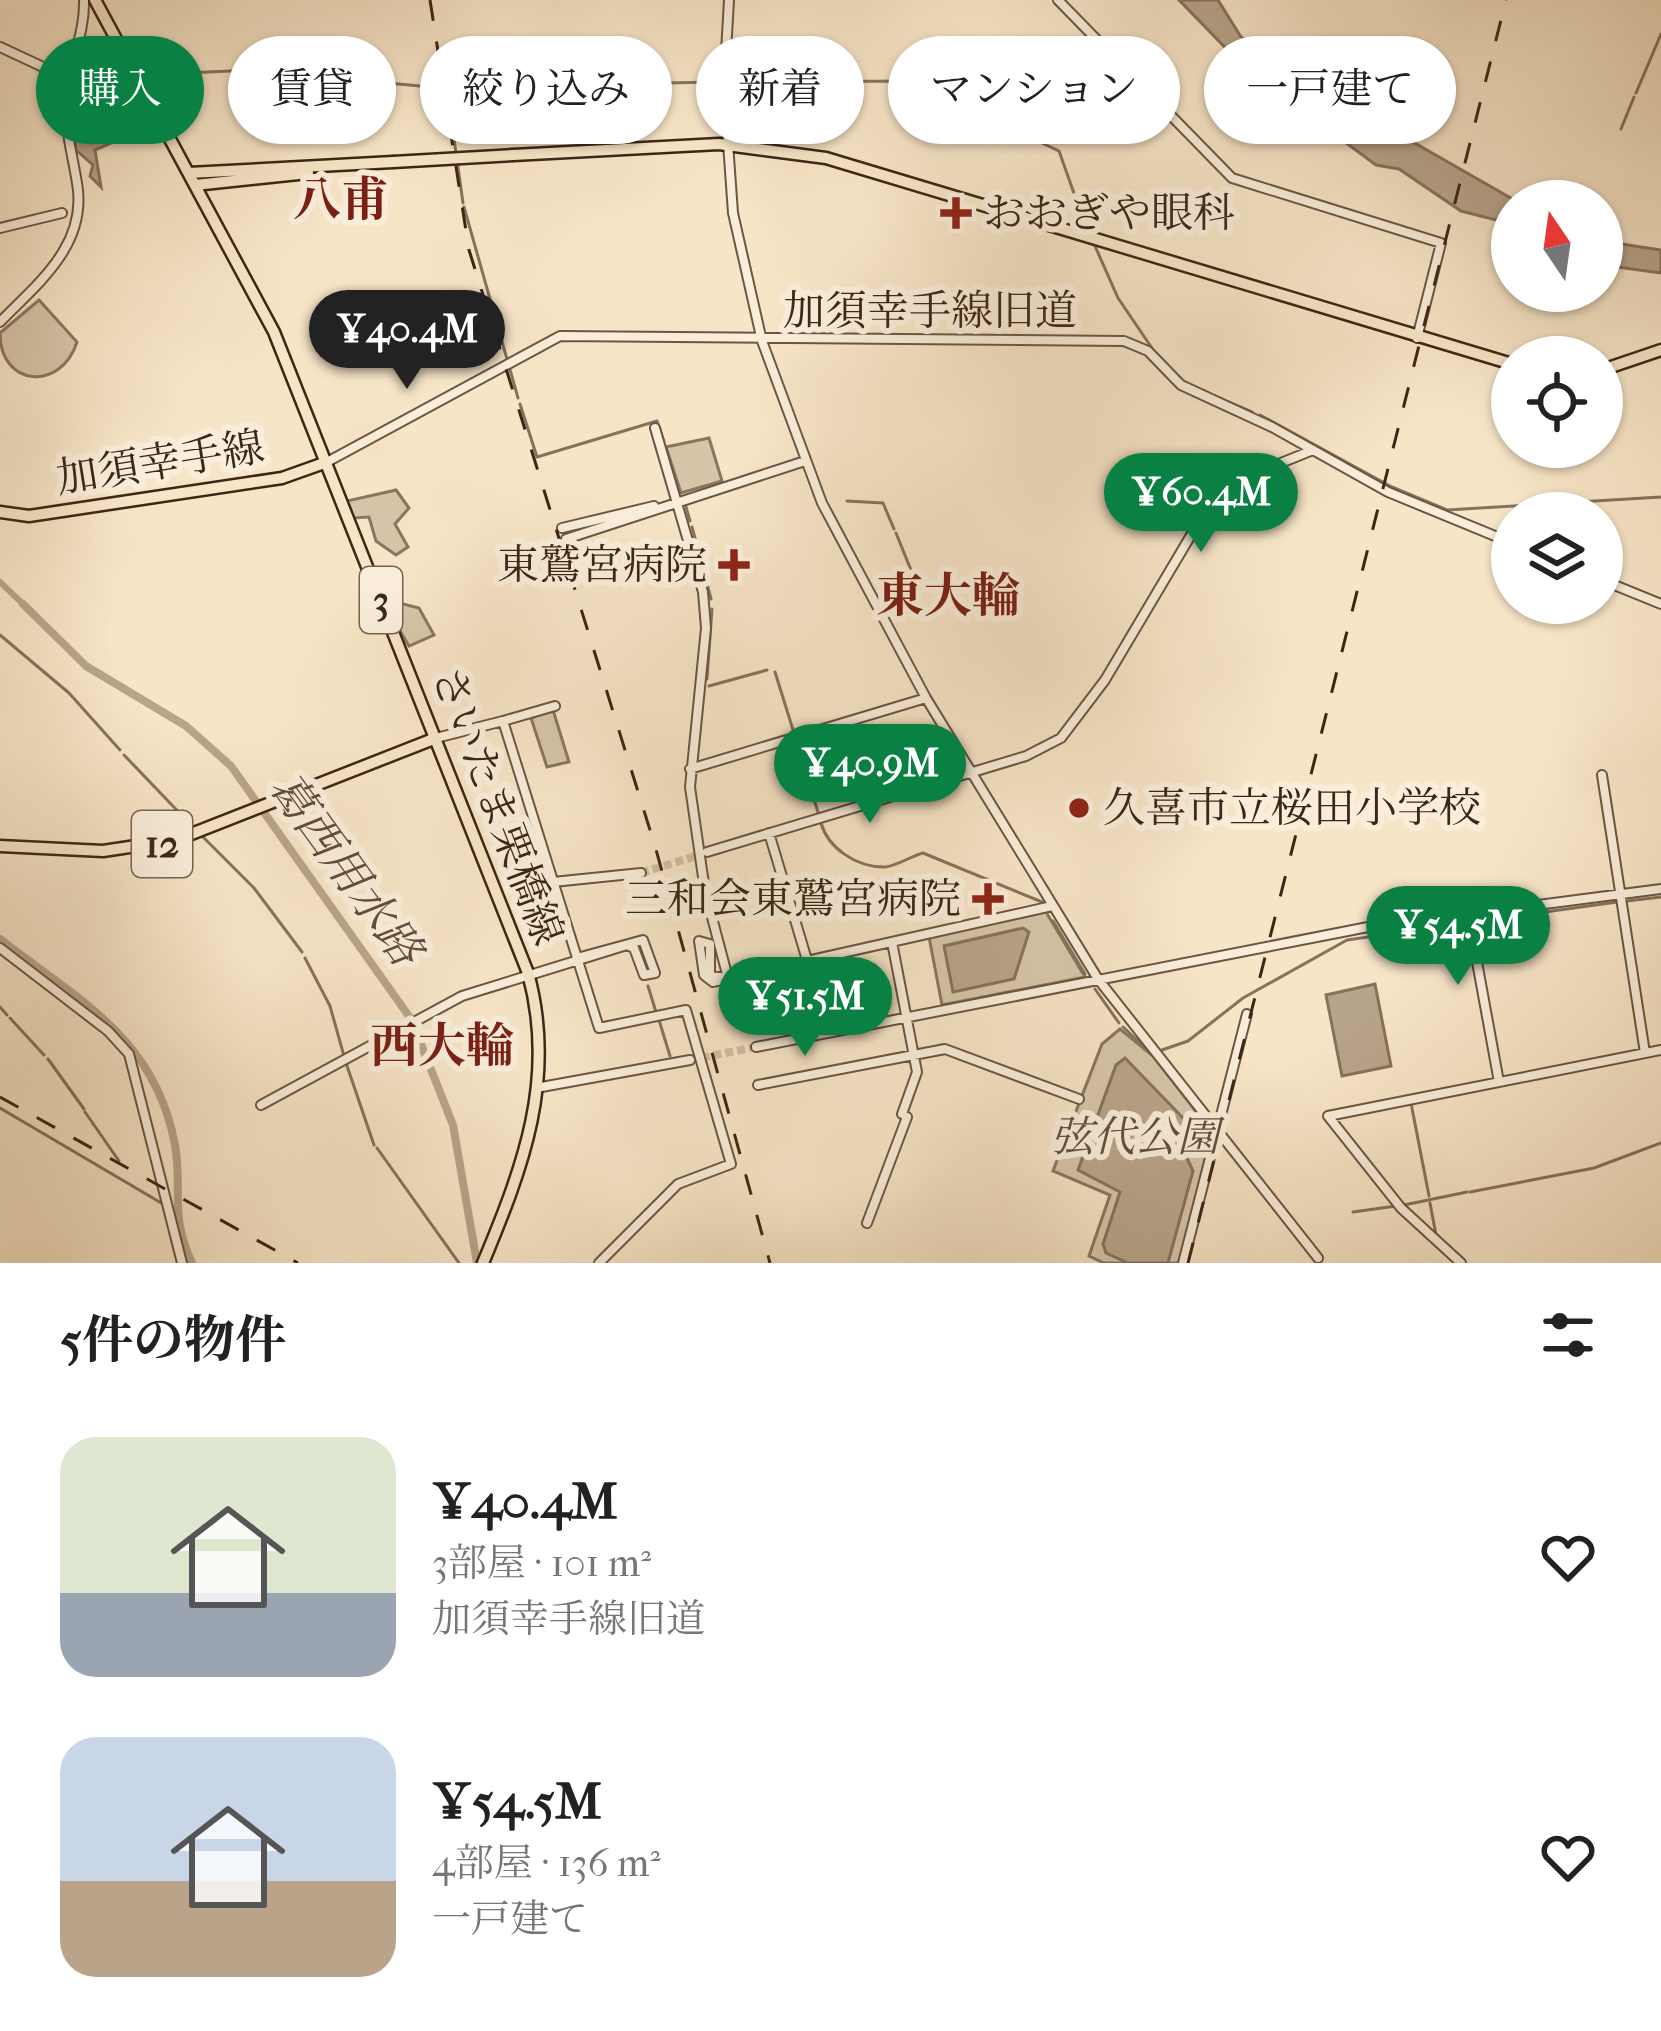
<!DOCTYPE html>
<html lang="ja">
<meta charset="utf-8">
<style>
:root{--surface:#fff;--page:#f6f6f6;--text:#222;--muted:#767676;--accent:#0b8043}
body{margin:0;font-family:"IM FELL French Canon","Noto Serif JP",serif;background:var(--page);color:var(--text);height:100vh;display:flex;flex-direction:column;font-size:45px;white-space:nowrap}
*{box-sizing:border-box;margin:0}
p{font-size:39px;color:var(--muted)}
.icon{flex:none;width:66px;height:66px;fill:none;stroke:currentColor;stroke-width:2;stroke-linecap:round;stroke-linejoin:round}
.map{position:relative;height:1263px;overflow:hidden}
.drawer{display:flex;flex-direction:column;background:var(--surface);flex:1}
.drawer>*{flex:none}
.banner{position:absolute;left:36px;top:36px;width:1590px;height:108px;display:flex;gap:24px}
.needle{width:78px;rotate:347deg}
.fabs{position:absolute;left:1491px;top:180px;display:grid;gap:24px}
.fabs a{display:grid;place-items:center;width:132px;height:132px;border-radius:50%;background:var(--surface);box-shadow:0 3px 9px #0004;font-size:60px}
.price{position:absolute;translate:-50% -102px;padding:0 27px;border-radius:42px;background:var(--accent);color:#fff;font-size:39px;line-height:78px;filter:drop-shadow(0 3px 6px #0008)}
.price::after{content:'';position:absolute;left:50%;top:72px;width:36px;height:27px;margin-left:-18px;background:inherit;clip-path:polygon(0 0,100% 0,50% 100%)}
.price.active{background:#222;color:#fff}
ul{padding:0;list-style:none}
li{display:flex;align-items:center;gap:36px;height:300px;padding:0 60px}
li span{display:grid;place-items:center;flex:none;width:336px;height:240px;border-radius:36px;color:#555}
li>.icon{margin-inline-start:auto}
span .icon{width:144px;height:144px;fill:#fffc;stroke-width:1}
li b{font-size:51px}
h2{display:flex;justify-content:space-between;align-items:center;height:144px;padding:0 60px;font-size:51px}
.pill{padding:0 42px;border-radius:54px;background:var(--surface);box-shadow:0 3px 9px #0004;font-size:42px;line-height:108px}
.pill.active{background:var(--accent);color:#fff}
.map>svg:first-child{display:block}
.green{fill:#d7c5a9;stroke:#8a7660;stroke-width:3}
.water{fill:#b8a48b;stroke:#87725c;stroke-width:3}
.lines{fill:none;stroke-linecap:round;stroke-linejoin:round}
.stream{stroke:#87725c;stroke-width:3}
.canal{stroke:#b8a48b;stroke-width:6}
.river{stroke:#b8a48b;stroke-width:8}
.minor-tunnel{stroke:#d2bfa4;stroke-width:8;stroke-dasharray:8 4;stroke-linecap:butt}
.minor-casing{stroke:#6c5642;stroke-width:12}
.major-casing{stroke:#3d2616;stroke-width:15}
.minor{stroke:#faeedb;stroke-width:8}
.major{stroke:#f7e5c7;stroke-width:10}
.rail{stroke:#3d2616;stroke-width:3;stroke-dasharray:21 21;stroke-linecap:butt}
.major-bridge-casing{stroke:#3d2616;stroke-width:15;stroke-linecap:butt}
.major-bridge{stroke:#f7e5c7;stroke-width:10}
.poi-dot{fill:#8f2418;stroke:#faeedb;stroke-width:4.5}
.labels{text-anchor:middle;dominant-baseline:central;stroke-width:12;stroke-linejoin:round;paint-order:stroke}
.shield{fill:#faeedb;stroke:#766251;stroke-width:3}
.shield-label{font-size:39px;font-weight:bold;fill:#3d2616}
.poi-label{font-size:42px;fill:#3d2616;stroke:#faeedb;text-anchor:start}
.street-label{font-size:42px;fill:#3d2616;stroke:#faeedb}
.park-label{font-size:42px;font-style:italic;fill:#644e3b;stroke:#faeedb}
.water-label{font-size:45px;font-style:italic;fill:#624c39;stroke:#faeedb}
.quarter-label{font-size:48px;font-weight:bold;fill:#7a1f14;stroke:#faeedb}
</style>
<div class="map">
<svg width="1661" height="1263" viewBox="0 0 1661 1263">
<rect width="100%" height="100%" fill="#f7e5c7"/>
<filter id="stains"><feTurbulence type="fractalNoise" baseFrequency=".00167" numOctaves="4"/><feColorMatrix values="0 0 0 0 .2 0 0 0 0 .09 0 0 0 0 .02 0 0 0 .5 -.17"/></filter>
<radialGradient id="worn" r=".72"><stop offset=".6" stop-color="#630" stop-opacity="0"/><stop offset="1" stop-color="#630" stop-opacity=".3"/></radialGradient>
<path class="green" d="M39,300L77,342C61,392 0,387 0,333Z
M709,438L722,481L681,493L666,447Z
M396,490L409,508L395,524L408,547L396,555L376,541L369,517L353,518L347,501Z
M399,603L419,608L434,635L409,646L392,617Z
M553,710L569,762L547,767L531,718Z
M1046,912L1085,977L942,1005L929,937Z
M1120,1029L1153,1056L1212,1132L1181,1263H1104L1089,1256L1110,1195L1053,1171L1102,1044Z"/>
<path class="water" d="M1179,0H1218L1241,37L1266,58L1516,201L1512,224L1461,211L1399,169L1376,165L1245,68Z
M108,102L118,140L95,150L101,187L90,176L93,165L76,150L72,121L83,117L87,108Z
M1602,241L1661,250V273L1602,265Z
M1023,928L1029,932L1014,979L953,992L944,946Z
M1375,984L1391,1066L1342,1076L1326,995Z
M1125,1058L1184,1119L1181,1145L1193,1171L1168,1263H1128L1106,1253L1103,1244L1120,1192L1078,1170L1116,1065Z"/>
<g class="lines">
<path class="stream" d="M75,73L132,75
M141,75L253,70L430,87L719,82
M729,82L924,81L963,105
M447,89L463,203
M1636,93L1661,34
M971,110L1059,151L1087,230
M1621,129L1634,97
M464,207L518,398
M1095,246L1118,298L1156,354
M1200,390L1252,412
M520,404L537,457L657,421L664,442
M1260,415L1392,487L1447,510L1661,497
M666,449L679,491
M847,501L883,503L894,529
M686,507L690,521
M692,527L711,599
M896,533L915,580
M0,635L69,693L120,750
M775,672L794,733
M707,679L712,609
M709,686L767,670
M796,742L818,812
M124,755L193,827
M821,823C828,848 856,867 884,867C895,867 911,856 923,853L1042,902
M202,836L254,888L302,952
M1627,901L1661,897
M1053,921L1085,974
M305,958L330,1006L344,1056
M648,986L656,1012
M1095,989L1119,1023
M0,1007L7,1015
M10,1018L44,1055
M659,1020L670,1056
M1123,1027L1149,1051
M1162,1050L1188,1041L1243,998L1347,940L1617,902
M48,1059L84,1109
M346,1063L374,1145
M1411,1103L1429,1196
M0,1108L163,1204
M85,1112L119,1161
M377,1148L459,1263
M1470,1192L1594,1168L1661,1143
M1430,1203L1436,1235
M1404,1205L1467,1192
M1353,1212L1396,1206"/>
<path class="canal" d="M0,582L23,604"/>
<path class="river" d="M23,604L86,666L186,726L231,766L411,1019L453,1125L477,1263
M0,939C79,1001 155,1037 175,1145C183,1191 169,1214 192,1263"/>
<path class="minor-tunnel" d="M641,873L702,854
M690,1060L756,1047"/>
<g class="minor-casing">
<path id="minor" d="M729,0L724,87L733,213L762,341L822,503L926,698L1098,979L1318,1258
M1058,0L1232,178L1441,243L1417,338
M0,47L43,67L130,71
M0,228L62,213
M0,322C38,283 88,245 77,183C72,152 63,123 67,91C71,60 85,32 84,0
M655,428L703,592L706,628L690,787L705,891L728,978
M327,462L560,336L1124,341L1148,351L1181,385L1272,427L1388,492L1512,543
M562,528L654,506
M566,539L805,461
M1602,580L1661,604
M503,721L555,706
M436,738L503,721L599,1028L686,1010L731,1164L678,1184L599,1263
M690,769L926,698
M1602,775L1645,1053
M769,833L807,960
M707,852L1026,756L1061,738L1105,680L1219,488L1313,450
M553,882L641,873
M1468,913L1499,1082
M892,942L917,1072L902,1114
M0,948L108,1031L129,1054L182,1263
M728,978L710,976V944L699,941L704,975L713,982L1052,906
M756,1047L1368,927L1661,889
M758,1085L945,1049L1079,1099
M536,1088L690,1060
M261,1105L462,996L627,945L634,948L644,975L655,973L643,940L577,958
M867,1223L907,1117
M1183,1263L1247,1014
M1461,1263L1401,1208L1328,1116L1661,1050"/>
</g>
<g class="major-casing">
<path id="major" d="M95,0L274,332L528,973C557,1078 523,1167 483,1263
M513,155L719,144L826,158L1512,364
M189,173L393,162
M195,185L308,173
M1602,370L1661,350
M0,512L29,516L282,478L327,462
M0,846L103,851L176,840L436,738"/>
</g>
<use href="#minor" class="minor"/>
<use href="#major" class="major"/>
<path class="rail" d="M430,0L469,250L655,846L770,1263
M0,1097L298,1263
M1188,1263L1506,0"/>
<g class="major-bridge-casing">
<path id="major-bridge" d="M393,162L513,155"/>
</g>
<use href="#major-bridge" class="major-bridge"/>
</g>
<g class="poi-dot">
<path d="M950 195h12v12h12v12h-12v12h-12v-12h-12v-12h12z"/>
<path d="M728 547h12v12h12v12h-12v12h-12v-12h-12v-12h12z"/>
<circle cx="1079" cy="808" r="12"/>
<path d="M982 881h12v12h12v12h-12v12h-12v-12h-12v-12h12z"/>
</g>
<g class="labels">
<g class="shield">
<rect x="360" y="567" width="42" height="66" rx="9"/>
<rect x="132" y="811" width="60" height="66" rx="9"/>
</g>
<g class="shield-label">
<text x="381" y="600">3</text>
<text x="162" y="844">12</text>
</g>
<g class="poi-label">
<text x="983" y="213">おおぎや眼科</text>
<text x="707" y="565" text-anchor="end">東鷲宮病院</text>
<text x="1103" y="808">久喜市立桜田小学校</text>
<text x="961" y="899" text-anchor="end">三和会東鷲宮病院</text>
</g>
<g class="street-label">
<text x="930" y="311">加須幸手線旧道</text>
<text transform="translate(160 463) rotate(-9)">加須幸手線</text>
<text transform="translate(497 806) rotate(69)">さいたま栗橋線</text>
</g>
<g class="park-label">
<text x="1135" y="1137">弦代公園</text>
</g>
<g class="water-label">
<text transform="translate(345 869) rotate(54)">葛西用水路</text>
</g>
<g class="quarter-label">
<text x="341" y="200">八甫</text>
<text x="948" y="596">東大輪</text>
<text x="442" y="1046">西大輪</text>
</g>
</g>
<rect width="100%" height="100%" filter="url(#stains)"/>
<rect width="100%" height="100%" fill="url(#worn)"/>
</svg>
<div class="fabs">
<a><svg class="needle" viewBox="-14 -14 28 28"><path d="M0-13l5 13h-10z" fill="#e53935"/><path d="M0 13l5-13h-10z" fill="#767676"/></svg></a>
<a><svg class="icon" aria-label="locate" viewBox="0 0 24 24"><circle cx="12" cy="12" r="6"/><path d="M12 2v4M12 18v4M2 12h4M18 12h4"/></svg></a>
<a><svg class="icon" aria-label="layers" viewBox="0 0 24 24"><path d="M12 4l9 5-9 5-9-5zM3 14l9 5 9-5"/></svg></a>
</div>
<b class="price active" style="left:407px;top:392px">¥40.4M</b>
<b class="price" style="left:1201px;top:555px">¥60.4M</b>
<b class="price" style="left:870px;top:826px">¥40.9M</b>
<b class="price" style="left:1458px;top:988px">¥54.5M</b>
<b class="price" style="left:805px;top:1059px">¥51.5M</b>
<div class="banner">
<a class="pill active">購入</a>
<a class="pill">賃貸</a>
<a class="pill">絞り込み</a>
<a class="pill">新着</a>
<a class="pill">マンション</a>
<a class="pill">一戸建て</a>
</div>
</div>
<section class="drawer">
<h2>5件の物件<svg class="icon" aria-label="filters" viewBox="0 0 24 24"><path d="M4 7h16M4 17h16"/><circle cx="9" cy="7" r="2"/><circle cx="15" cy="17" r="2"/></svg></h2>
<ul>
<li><span style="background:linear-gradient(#dfe7d0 65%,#9aa5b1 0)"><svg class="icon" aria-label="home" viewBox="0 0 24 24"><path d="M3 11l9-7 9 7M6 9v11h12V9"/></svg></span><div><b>¥40.4M</b><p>3部屋 · 101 m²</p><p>加須幸手線旧道</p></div><svg class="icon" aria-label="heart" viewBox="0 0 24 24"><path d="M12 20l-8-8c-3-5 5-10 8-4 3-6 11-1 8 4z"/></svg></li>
<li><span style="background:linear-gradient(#c9d6e8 60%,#b9a48a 0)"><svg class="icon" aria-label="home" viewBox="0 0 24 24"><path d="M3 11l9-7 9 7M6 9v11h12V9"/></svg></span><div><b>¥54.5M</b><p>4部屋 · 136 m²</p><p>一戸建て</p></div><svg class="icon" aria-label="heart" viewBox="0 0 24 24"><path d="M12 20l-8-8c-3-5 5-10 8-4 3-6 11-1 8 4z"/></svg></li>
</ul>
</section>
